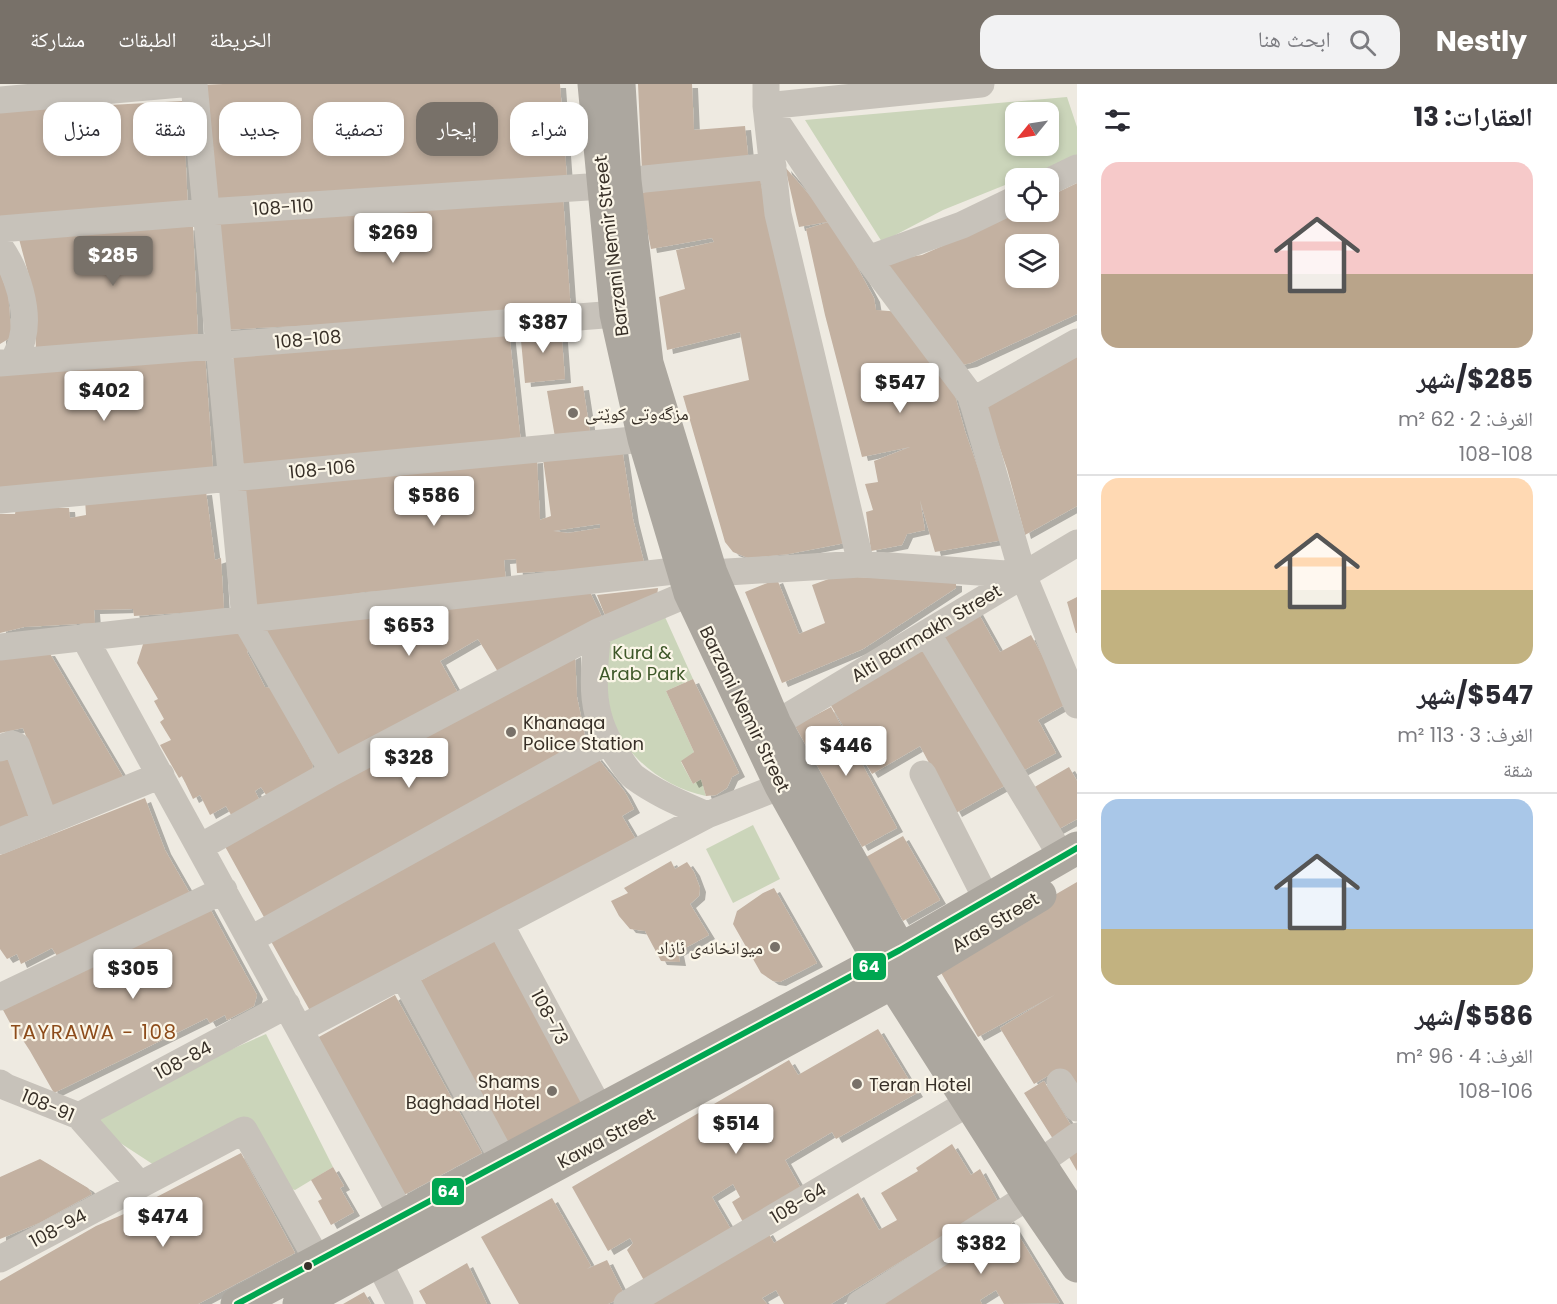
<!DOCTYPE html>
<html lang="ar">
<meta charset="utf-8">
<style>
:root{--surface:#fff;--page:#f2f2f3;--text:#2b2b33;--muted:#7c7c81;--line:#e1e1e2;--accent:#787169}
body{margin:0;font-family:Poppins,"Noto Naskh Arabic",sans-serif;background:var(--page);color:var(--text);direction:rtl;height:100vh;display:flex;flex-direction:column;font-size:22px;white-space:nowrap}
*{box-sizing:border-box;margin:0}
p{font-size:20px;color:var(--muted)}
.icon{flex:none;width:33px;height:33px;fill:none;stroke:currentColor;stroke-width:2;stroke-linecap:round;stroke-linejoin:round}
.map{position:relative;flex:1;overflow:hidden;direction:ltr}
.drawer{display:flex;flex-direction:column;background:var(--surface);width:480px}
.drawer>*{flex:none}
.top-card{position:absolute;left:18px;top:18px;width:570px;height:54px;direction:rtl;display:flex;gap:12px}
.needle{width:39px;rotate:240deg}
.buttons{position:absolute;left:1005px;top:18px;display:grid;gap:12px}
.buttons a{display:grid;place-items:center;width:54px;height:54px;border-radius:12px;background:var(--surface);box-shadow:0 3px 9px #0003;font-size:30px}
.price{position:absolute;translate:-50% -51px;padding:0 14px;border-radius:6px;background:#fff;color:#222;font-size:20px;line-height:39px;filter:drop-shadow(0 2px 3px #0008)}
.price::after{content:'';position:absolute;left:50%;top:36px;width:18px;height:14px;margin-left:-9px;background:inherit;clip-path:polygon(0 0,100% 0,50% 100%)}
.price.active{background:var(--accent);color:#fff}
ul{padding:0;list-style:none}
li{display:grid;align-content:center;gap:12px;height:318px;padding:0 24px}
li+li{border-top:2px solid var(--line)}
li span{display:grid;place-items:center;height:186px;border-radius:18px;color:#555}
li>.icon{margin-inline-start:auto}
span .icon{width:108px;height:108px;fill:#fffc;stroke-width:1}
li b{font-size:26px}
h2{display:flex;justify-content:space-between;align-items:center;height:72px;padding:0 24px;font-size:26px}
.pill{padding:0 21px;border-radius:18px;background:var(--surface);box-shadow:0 3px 9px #0003;font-size:21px;line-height:54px}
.pill.active{background:var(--accent);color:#fff}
header{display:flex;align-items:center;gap:36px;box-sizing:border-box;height:84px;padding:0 30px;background:var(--accent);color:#fff}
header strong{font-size:28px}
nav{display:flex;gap:33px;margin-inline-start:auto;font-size:21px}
.search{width:420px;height:54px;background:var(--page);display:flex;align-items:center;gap:15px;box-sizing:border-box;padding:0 21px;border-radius:18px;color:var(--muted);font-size:22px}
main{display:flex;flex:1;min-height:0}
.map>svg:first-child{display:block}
.green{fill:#cbd5ba;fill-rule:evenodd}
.building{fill:#c3b1a1;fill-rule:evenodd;filter:url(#shadow)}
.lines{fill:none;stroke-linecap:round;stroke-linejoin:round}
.minor{stroke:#c7c2ba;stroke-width:27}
.major{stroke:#aca79f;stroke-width:33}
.bus-1-casing{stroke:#fbf6e8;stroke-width:10}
.bus-1{stroke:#00a651;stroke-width:6}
.poi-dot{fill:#787169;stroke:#fbf6e8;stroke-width:2}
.bus-dot{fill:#383028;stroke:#fbf6e8;stroke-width:2}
.labels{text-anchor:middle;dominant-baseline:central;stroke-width:4.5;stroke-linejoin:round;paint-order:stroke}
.street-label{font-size:18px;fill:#383028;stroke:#fbf6e8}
.poi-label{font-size:18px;fill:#383028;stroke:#fbf6e8;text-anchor:start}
.park-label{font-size:18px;fill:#3e5829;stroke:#fbf6e8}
.neighbourhood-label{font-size:20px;letter-spacing:1.5px;fill:#8d4c1b;stroke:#fbf6e8}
.line-badge{stroke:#fbf6e8;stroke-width:2}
.badge-label{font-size:16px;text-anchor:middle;font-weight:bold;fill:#fff}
</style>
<header>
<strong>Nestly</strong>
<div class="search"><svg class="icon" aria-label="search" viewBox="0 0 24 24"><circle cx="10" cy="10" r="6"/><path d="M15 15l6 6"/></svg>ابحث هنا</div>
<nav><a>الخريطة</a><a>الطبقات</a><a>مشاركة</a></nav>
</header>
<main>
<section class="drawer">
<h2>العقارات: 13<svg class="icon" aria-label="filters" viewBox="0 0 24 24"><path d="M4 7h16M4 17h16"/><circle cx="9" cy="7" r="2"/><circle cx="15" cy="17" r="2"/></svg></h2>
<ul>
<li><span style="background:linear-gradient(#f6c9c9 60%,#b9a48a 0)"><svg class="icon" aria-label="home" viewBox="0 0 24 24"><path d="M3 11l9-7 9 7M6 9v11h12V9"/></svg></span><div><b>$285/شهر</b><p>الغرف: 2 · 62 m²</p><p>108-108</p></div></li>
<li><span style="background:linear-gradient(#ffd9b3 60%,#c2b280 0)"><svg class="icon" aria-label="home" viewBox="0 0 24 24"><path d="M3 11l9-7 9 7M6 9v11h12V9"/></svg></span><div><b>$547/شهر</b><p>الغرف: 3 · 113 m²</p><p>شقة</p></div></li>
<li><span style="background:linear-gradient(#a9c7e8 70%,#c2b280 0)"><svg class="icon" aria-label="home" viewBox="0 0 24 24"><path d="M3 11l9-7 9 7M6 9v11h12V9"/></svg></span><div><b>$586/شهر</b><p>الغرف: 4 · 96 m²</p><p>108-106</p></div></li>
</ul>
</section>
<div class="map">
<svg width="1077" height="1220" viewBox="0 0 1077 1220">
<defs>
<filter id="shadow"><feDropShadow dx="6" dy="4" stdDeviation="0" flood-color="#0004"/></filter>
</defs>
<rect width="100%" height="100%" fill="#eeeae1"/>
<path class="green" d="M1067,13L1077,43V72L1021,94H1016L1015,97L943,126L882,158L805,36ZM1016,28H1048V62H1016Z
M665,533L693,595L666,607L694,668L681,678L693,700L701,695L706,712C653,701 607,657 604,601C604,586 608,570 610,555Z
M753,741L780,795L733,819L706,765Z
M266,950L333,1083L295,1106L288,1104L247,1033L154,1081L79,1032Z"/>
<path class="building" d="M223,0H560L567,95L208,116L201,1Z
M638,0H692L694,46L745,42L749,80L642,87Z
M183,17L188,127L0,138V27Z
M785,83L832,137L799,143Z
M758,87L772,151L845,459L789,470L748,474L733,468L725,458L683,312L749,296L740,248L667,266L659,213L685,205L676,166L714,158L712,154L651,165L640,109Z
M1077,99V230L971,279L957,282L880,178L922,171L1018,128H1048V113ZM1016,160H1048V194H1016Z
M563,112L571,228L220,246L214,135Z
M832,137L874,214L876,226L901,228L950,294L965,347L1003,456L935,468L920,416L925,446L907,450L902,461L871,467L866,428L873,426L865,400L878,398L874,377L910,363L862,373L825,231L806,145Z
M193,142L198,252L36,266L34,211L19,155Z
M0,188L8,210L11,246L10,254L0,260Z
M561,242L565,295L525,299L520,246Z
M509,247L521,359L242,383L233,272Z
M205,270L213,385L0,406V290Z
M1077,270V422L1025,451L1007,385L984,318Z
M583,302L591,354L556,359L547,307Z
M622,364L633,435L645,482L517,489L516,475L504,476L506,498L365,508L283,520L248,522L237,401L537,375L540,436L551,432L543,375ZM600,440V444L568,449L553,447Z
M206,407L215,476L221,474L224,526L134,532L133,525L94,526L95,539L24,543L0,549V430H15L16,424H69L70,434L86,431L85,415Z
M837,492L956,498V504L863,565L782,599L745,508L777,495L799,550L825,539L812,501Z
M658,504L657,512L608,539L597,511Z
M589,506L602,533L498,588L478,555L440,577L458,609L335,675L258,542Z
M1077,513V549H1076L1067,518Z
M976,525L1000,568L1031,551L1068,619L1038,636L1056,669L1017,690L937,547Z
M240,547L250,563L247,568L265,603L271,604L313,681L311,692L268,714L261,703L255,707L262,721L234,736L226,722L210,731L200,711L193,715L182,692L179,694L160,661L171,656L160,638L164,635L154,617L158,615L137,579L145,554Z
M928,562L1006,701L956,729L920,662L872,690L830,620Z
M49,568L125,696L53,725L23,644L0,649V571Z
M575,569L577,613L586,657L265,835L222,757Z
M693,595L739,689L732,693L727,704L716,711L706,712L701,695L693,700L681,677L694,668L666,607Z
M831,623L897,744L862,763L795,642Z
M11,668L34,729L0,746V671Z
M596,672L625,708L634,725L622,732L635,754L313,932L268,852Z
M1069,683L1077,697V735L1050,750L1026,708Z
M145,714L165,766L192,813L62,880L52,864L21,880L17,870L7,875L0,865V771Z
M903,752L940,816L903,837L866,773Z
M671,777L675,785L687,778L694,788L700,804L699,812L690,820L709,851L678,868L680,878L661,877L645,847L630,845L619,832L611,817L628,809L624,804Z
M1077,798V1019L1058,986L1034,1000L1000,944L1056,910L978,953L936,880Z
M774,804L817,879L780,898L773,897L761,889L733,840L737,827L763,809Z
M208,821L257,911L254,922L227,936L225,931L210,939L207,934L54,1009L30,967L17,947L15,948L3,926Z
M494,856L582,1018L502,1061L416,899Z
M395,911L482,1069L404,1111L317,954Z
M878,945L917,1009L836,1055L832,1048L785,1076L803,1108L744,1140L732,1118L740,1113L733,1100L712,1113L732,1147L646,1200L627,1166L633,1159L630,1154L608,1167L572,1103L789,976L798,991Z
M1044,997L1072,1043L1053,1055L1024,1009Z
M952,1060L971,1091L980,1085L998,1118L831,1220H784L776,1206L762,1214L767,1220H640L767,1147L774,1159L858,1109L879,1146L897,1136L881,1109L918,1087L916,1084Z
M1077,1061V1087L1066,1068Z
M241,1069L295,1169L198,1220H0V1197L96,1142L124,1130Z
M40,1075L88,1104L92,1110L39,1139L0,1155V1093Z
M333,1083L344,1102L340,1104L354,1128L331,1141L318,1117L322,1115L311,1096Z
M552,1114L591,1182L587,1185L607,1176L625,1212L608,1220H519L481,1153Z
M1008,1134L1060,1219L1004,1220L996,1206L980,1216L982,1220H876Z
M467,1179L487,1220H426L419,1207Z
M364,1208L371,1220H343Z"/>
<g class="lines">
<path class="minor" d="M194,0L245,535L333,688
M766,0V22L778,130L861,480
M981,0L766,22L868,175L971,312L1023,491L1077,621
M0,16L181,0
M625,97L773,82
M1048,98L1077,84
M0,145L206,128L603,102
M0,163C17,187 30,227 22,256C20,264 16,271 13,278
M868,175L962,141L1016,115
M0,279L616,230
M972,317L1077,258
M0,416L644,355
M711,489L861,480L1023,491
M598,548C592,596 589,635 620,675C624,681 628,688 634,693C657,710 682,720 707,731
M927,549L1062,773
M84,553L402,1132
M0,563L683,486
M775,640L1077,459
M0,664L12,660L17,662L45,739
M923,690L987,816
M0,757L161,691
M200,763L333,688L598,548L690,509
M500,840L600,1026
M251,855L606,658
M403,891L504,1078
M0,913L224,806
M300,945L707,731L781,702
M1060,998L1077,1024
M0,999L6,1003L79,1032L140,1101
M79,1032L287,921
M1039,1079L1077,1052
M0,1175L244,1046L318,1177
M378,1177L400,1220
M627,1220L970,1018
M860,1220L1029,1112"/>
<path class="major" d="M594,0L616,230L644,355L690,509L781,702L879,877L1029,1112L1077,1182
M619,0L625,97L647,279L711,489L775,640L900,866L1077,1137
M237,1220L900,866L1077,764
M299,1220L914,887L1040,811"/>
<g class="bus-1-casing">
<path id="bus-1" d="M237,1220L900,866L1077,764"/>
</g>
<use href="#bus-1" class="bus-1"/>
</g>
<g class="poi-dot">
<circle cx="573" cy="329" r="6"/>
<circle cx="511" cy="648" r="6"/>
<circle cx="775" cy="863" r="6"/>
<circle cx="857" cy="1000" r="6"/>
<circle cx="552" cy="1007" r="6"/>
</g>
<circle class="bus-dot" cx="308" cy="1182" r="5"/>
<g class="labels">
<g class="street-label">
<text transform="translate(283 123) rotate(-4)">108-110</text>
<text transform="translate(611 162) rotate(-97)">Barzani Nemir Street</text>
<text transform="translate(308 255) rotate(-5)">108-108</text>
<text transform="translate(322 385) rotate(-5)">108-106</text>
<text transform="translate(926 549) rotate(-31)">Alti Barmakh Street</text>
<text transform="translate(745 625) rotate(64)">Barzani Nemir Street</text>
<text transform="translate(995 838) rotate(-31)">Aras Street</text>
<text transform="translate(550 933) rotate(62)">108-73</text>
<text transform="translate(183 976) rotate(-28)">108-84</text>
<text transform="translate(48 1021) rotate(23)">108-91</text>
<text transform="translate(606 1054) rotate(-28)">Kawa Street</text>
<text transform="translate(798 1119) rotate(-31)">108-64</text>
<text transform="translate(58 1144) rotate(-28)">108-94</text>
</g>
<g class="poi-label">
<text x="585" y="329">مزگەوتی کوێتی</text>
<text x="523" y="638">Khanaqa<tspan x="523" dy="21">Police Station</tspan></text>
<text x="763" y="863" text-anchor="end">میوانخانەی ئازاد</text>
<text x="540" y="997" text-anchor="end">Shams<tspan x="540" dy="21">Baghdad Hotel</tspan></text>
<text x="869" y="1000">Teran Hotel</text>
</g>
<g class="park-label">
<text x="642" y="568">Kurd &amp;<tspan x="642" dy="21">Arab Park</tspan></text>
</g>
<g class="neighbourhood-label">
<text x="94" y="948">TAYRAWA - 108</text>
</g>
</g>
<g class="line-badge">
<rect x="852" y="868" width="35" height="29" rx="6" fill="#00a651"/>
<rect x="431" y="1093" width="34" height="29" rx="6" fill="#00a651"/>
</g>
<g class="badge-label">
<text x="869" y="888">64</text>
<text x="448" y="1113">64</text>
</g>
</svg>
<div class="buttons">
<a><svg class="needle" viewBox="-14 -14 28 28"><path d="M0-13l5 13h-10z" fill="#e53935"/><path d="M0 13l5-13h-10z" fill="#7c7c81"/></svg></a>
<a><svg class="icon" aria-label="locate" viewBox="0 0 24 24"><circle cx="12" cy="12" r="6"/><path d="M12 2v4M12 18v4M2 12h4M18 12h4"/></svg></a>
<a><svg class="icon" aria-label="layers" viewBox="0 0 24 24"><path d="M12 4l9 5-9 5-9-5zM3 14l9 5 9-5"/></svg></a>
</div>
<b class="price" style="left:393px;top:180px">$269</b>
<b class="price active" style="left:113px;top:203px">$285</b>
<b class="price" style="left:543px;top:270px">$387</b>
<b class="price" style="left:900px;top:330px">$547</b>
<b class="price" style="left:104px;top:338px">$402</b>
<b class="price" style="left:434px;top:443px">$586</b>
<b class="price" style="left:409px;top:573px">$653</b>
<b class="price" style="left:846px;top:693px">$446</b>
<b class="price" style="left:409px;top:705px">$328</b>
<b class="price" style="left:133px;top:916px">$305</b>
<b class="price" style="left:736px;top:1071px">$514</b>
<b class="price" style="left:163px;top:1164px">$474</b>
<b class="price" style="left:981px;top:1191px">$382</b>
<div class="top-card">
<a class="pill">شراء</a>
<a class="pill active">إيجار</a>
<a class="pill">تصفية</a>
<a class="pill">جديد</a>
<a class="pill">شقة</a>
<a class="pill">منزل</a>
</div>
</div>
</main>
